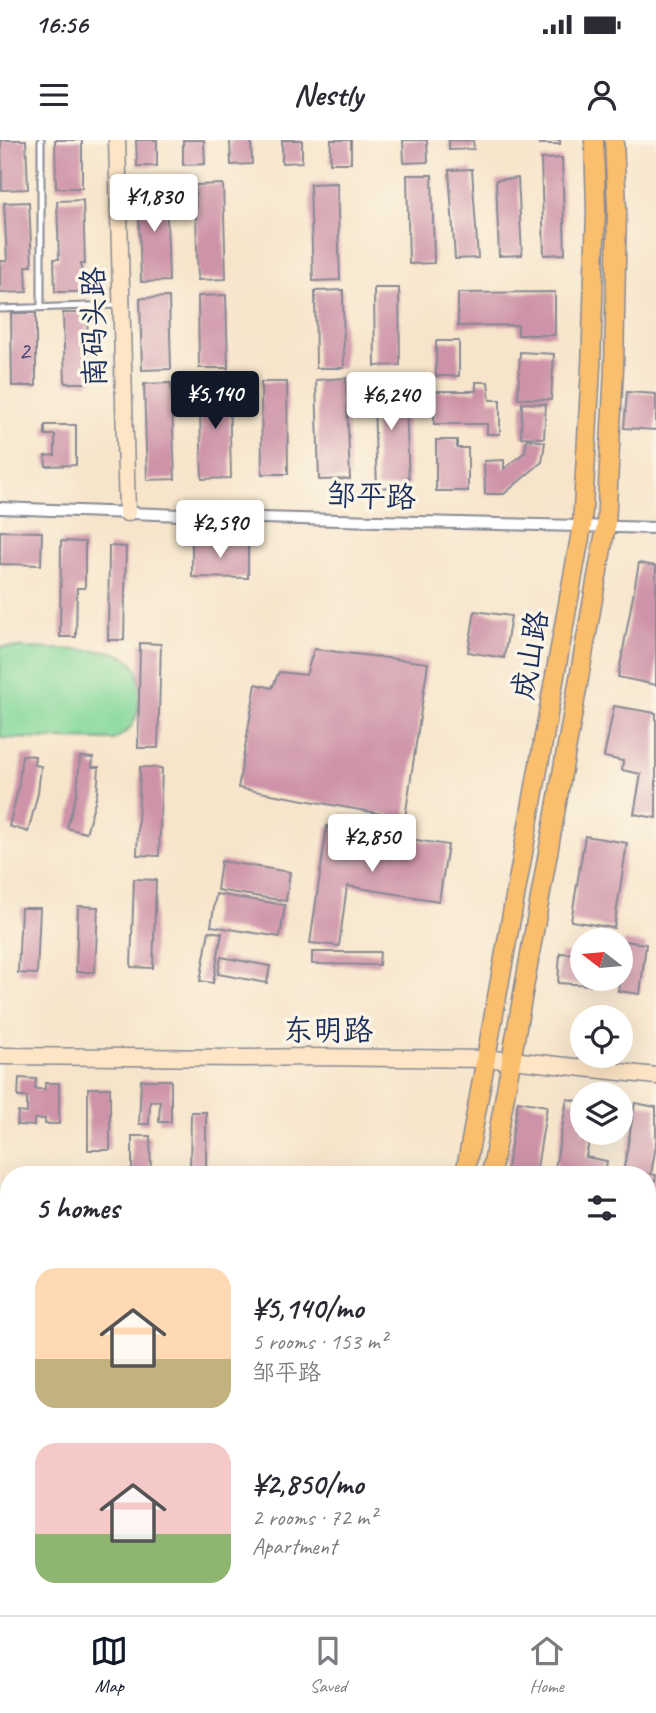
<!DOCTYPE html>
<meta charset="utf-8">
<style>
:root{--surface:#fff;--page:#f7f7f7;--text:#2b2b33;--muted:#7c7c81;--line:#e1e1e2;--accent:#111827}
body{margin:0;font-family:Caveat,"LXGW WenKai TC",sans-serif;background:var(--page);color:var(--text);height:100vh;display:flex;flex-direction:column;font-size:26px;white-space:nowrap}
*{box-sizing:border-box;margin:0}
p{font-size:23px;color:var(--muted)}
.icon{flex:none;width:38px;height:38px;fill:none;stroke:currentColor;stroke-width:2;stroke-linecap:round;stroke-linejoin:round}
.map{position:relative;flex:1;overflow:hidden}
.details{position:absolute;left:0px;top:1026px;width:656px;height:450px;display:flex;flex-direction:column;background:var(--surface);border-radius:28px 28px 0 0;box-shadow:0 7px 28px #0002}
.details>*{flex:none}
.needle{width:46px;rotate:286deg}
.controls{position:absolute;left:570px;top:788px;display:grid;gap:14px}
.controls a{display:grid;place-items:center;width:63px;height:63px;border-radius:50%;background:var(--surface);box-shadow:0 7px 28px #0002;font-size:35px}
.price{position:absolute;translate:-50% -60px;padding:0 16px;border-radius:7px;background:#fff;color:#222;font-size:23px;line-height:46px;filter:drop-shadow(0 2px 4px #0008)}
.price::after{content:'';position:absolute;left:50%;top:42px;width:21px;height:16px;margin-left:-10px;background:inherit;clip-path:polygon(0 0,100% 0,50% 100%)}
.price.active{background:var(--accent);color:#fff}
ul{padding:0;list-style:none}
li{display:flex;align-items:center;gap:21px;height:175px;padding:0 35px}
li span{display:grid;place-items:center;flex:none;width:196px;height:140px;border-radius:21px;color:#555}
li>.icon{margin-inline-start:auto}
span .icon{width:84px;height:84px;fill:#fffc;stroke-width:1}
li b{font-size:30px}
h2{display:flex;justify-content:space-between;align-items:center;height:84px;padding:0 35px;font-size:30px}
.status{display:flex;justify-content:space-between;align-items:center;height:49px;padding:0 35px;background:var(--surface);direction:ltr}
.status svg{height:19px;fill:currentColor}
header{display:flex;justify-content:space-between;align-items:center;height:91px;padding:0 35px;background:var(--surface);font-size:32px;font-weight:800}
.dock{display:flex;justify-content:space-around;align-items:center;height:98px;border-top:2px solid var(--line);background:var(--surface);font-size:19px;color:var(--muted)}
.dock a{display:grid;justify-items:center;gap:4px}
.dock .active{color:var(--accent)}
.map>svg:first-child{display:block}
.green{fill:#83d89b;stroke:#4f847c;stroke-width:2}
.building{fill:#ce93a8}
.lines{fill:none;stroke-linecap:round;stroke-linejoin:round}
.lane-casing{stroke:#898a94;stroke-width:9}
.street-casing{stroke:#898a94;stroke-width:14}
.secondary-casing{stroke:#898a94;stroke-width:19}
.primary-casing{stroke:#898a94;stroke-width:21}
.lane{stroke:#fff;stroke-width:5}
.street{stroke:#fff;stroke-width:10}
.secondary{stroke:#fde5c5;stroke-width:16}
.primary{stroke:#fabe6d;stroke-width:18}
.labels{text-anchor:middle;dominant-baseline:central;stroke-width:7;stroke-linejoin:round;paint-order:stroke}
.number-label{font-size:26px;fill:#484870}
.street-label{font-size:30px;fill:#1b2f5e;stroke:#fcf5e5}
</style>
<div class="status"><b>16:56</b><svg viewBox="0 0 49 12"><path d="M0 12V9h3v3zM5 12V6h3v6zM10 12V3h3v9zM15 12V0h3v12zM26 1h20v11H26zM47 4h2v5h-2z"/></svg></div>
<header><svg class="icon" aria-label="menu" viewBox="0 0 24 24"><path d="M4 6h16M4 12h16M4 18h16"/></svg>Nestly<svg class="icon" aria-label="person" viewBox="0 0 24 24"><circle cx="12" cy="8" r="4"/><path d="M4 21q1-7 8-7t8 7"/></svg></header>
<div class="map">
<svg width="656" height="1475" viewBox="0 0 656 1475">
<rect width="100%" height="100%" fill="#fcf5e5"/>
<filter id="ink" filterUnits="userSpaceOnUse"><feTurbulence type="fractalNoise" baseFrequency=".0143" numOctaves="2"/><feDisplacementMap in="SourceGraphic" scale="14" xChannelSelector="R" yChannelSelector="G"/><feConvolveMatrix kernelMatrix="1 2 1 2 8 2 1 2 1" color-interpolation-filters="sRGB"/></filter>
<filter id="wash" filterUnits="userSpaceOnUse"><feTurbulence type="fractalNoise" baseFrequency=".00686" numOctaves="4" result="noise"/><feDisplacementMap in="SourceGraphic" scale="28" xChannelSelector="R" yChannelSelector="G"/><feGaussianBlur stdDeviation="1.57" result="paint"/><feColorMatrix in="noise" values="0 0 0 0 0 0 0 0 0 0 0 0 0 0 0 0 0 1.4 0 .05"/><feComposite in="paint" operator="in"/></filter>
<g filter="url(#wash)">
<rect width="100%" height="100%" fill="#f7e5cb"/>
<path class="green" d="M0,507L109,511C119,514 128,517 134,525C144,540 141,577 128,590C124,594 118,597 114,600L0,598Z"/>
<g id="blocks">
<path class="building" d="M1,0H26L28,49L2,50Z
M55,0H82V48H56Z
M136,0H157V26H137Z
M183,0H204L205,24L183,25Z
M230,0H251L252,24L231,25Z
M282,0H302V22L282,23Z
M331,0H351V23H330Z
M403,0H427L428,22L404,23Z
M449,0H473L474,9L449,10Z
M538,0H560V4H539Z
M562,18L565,114L544,115L541,19Z
M472,29L478,118L455,119L449,30Z
M407,35H432L434,123L409,124Z
M518,38L522,115L499,116L496,40Z
M337,43L340,140L313,141L310,44Z
M223,44L226,139L198,140L195,45Z
M166,46L169,141L141,142L138,47Z
M83,60L85,124H81L82,152H55L54,119H59L57,61Z
M29,62L32,126H26L27,152L0,153V121H7L4,63Z
M374,148H399L400,225L375,226Z
M343,150L344,228H316L315,151Z
M555,152V195H518V185L458,186V153Z
M226,155L228,228H199L198,156Z
M169,157L171,229L142,230L140,158Z
M11,173H36V246H12Z
M63,173H87L89,243H65Z
M436,201H459V236H436Z
M520,212L554,214L551,260L518,258Z
M405,236L409,346L377,348L373,238Z
M346,238L350,339L319,340L316,240Z
M261,242H287L288,334H262Z
M476,242H488L490,260H500V294H487V284H434V251H476Z
M171,243L175,339L147,340L144,244Z
M229,243L231,338L202,339L199,244Z
M627,252L656,254V290L624,288Z
M522,263L546,264L544,298L521,297Z
M45,285H76V325L46,326L45,316L55,315V295H45Z
M527,299L545,302L542,322L504,354H485L484,321L504,320V329L525,312Z
M436,300H457V308H468V351H436Z
M0,391L42,392L41,425L0,424Z
M61,401L85,402V448H77L76,497H60Z
M192,401L248,402V438L192,437Z
M109,406L126,407L124,500H108Z
M639,423L656,426V545L618,537Z
M475,471L511,476L504,518L468,512Z
M140,503L161,504L158,608H138Z
M314,509L428,523L405,678L238,648L256,544L272,548L279,532L306,535Z
M614,566L656,573V678L634,674L641,634L622,630L623,621L604,617Z
M22,615L35,616L34,625L41,626L38,653L28,692L9,686L18,650Z
M80,617L93,618L92,627H99L97,654L86,693L67,688L77,651Z
M140,627L162,628L159,716L137,715Z
M327,686L448,705L439,761L347,746L339,806L310,803Z
M585,696L627,703L614,788L571,781Z
M221,721L290,732L286,761L217,750Z
M134,739L156,740L153,828L131,827Z
M216,754L285,765L280,797L211,786Z
M78,766L98,767L95,832H76Z
M21,768H40L37,834L18,833Z
M209,791L222,793L213,843L200,841Z
M624,801L646,804L640,854L618,851L620,838H621Z
M312,812H380L379,825L312,824Z
M560,813L577,814L576,819L583,820V838H590V845L558,843Z
M221,817L270,826L267,843L218,834Z
M19,938L36,939L35,949H45V943H59V984H45V979H34V986L17,985L18,972L27,973V957H18Z
M141,940H171V982H159L160,961H150L149,984H139Z
M88,948H110V1010H88Z
M567,959L583,962V992H591L586,1017L607,1021L605,1034H574L575,1031L555,1028Z
M518,961L547,966L536,1034H506Z
M635,963L656,967V1006L651,1034L656,1035L651,1067H648V1034L623,1033Z
M191,972H206V1034H190Z
M132,996H150L151,1034H132Z
M655,1123L656,1124V1174L648,1172Z
M0,1168H9V1195L0,1196Z
M648,1186L656,1187V1255L650,1254L649,1261H648Z
M0,1216H8L7,1243H0Z
M648,1273L656,1275V1285L649,1327H648Z
M651,1384L656,1385L655,1442L648,1441V1402Z
M0,1401L9,1402V1453L6,1475H0Z
M278,1466H303L302,1475L277,1473Z
M328,1466H353L351,1475H326Z
M455,1466H528L527,1475H453Z
M532,1466H558L556,1475H530Z
M577,1466H623L621,1475L577,1468Z"/>
</g>
</g>
<g filter="url(#ink)">
<use href="#blocks" fill-opacity="0" stroke="#898a94" stroke-width="2"/>
<g class="lines">
<g class="lane-casing">
<path id="lane" d="M41,0V168
M0,169L118,165
M648,1361L656,1362"/>
</g>
<g class="street-casing">
<path id="street" d="M0,368L260,378L656,388
M0,1314H9"/>
</g>
<g class="secondary-casing">
<path id="secondary" d="M117,0L127,373
M0,916L245,918L309,917L487,919L512,920L656,936"/>
</g>
<g class="primary-casing">
<path id="primary" d="M465,1034L582,386L591,227L596,70L594,0
M491,1034L606,386L614,228L617,69L614,0
M385,1475L386,1466
M410,1475L412,1466"/>
</g>
<use href="#lane" class="lane"/>
<use href="#street" class="street"/>
<use href="#secondary" class="secondary"/>
<use href="#primary" class="primary"/>
</g>
</g>
<g class="labels">
<g class="number-label">
<text x="24" y="210">2</text>
</g>
<g class="street-label">
<text transform="translate(94 187) rotate(-91)">南码头路</text>
<text transform="translate(371 356) rotate(2)">邹平路</text>
<text transform="translate(530 515) rotate(-80)">成山路</text>
<text x="328" y="890">东明路</text>
</g>
</g>
</svg>
<div class="controls">
<a><svg class="needle" viewBox="-14 -14 28 28"><path d="M0-13l5 13h-10z" fill="#e53935"/><path d="M0 13l5-13h-10z" fill="#7c7c81"/></svg></a>
<a><svg class="icon" aria-label="locate" viewBox="0 0 24 24"><circle cx="12" cy="12" r="6"/><path d="M12 2v4M12 18v4M2 12h4M18 12h4"/></svg></a>
<a><svg class="icon" aria-label="layers" viewBox="0 0 24 24"><path d="M12 4l9 5-9 5-9-5zM3 14l9 5 9-5"/></svg></a>
</div>
<b class="price" style="left:154px;top:94px">¥1,830</b>
<b class="price active" style="left:215px;top:291px">¥5,140</b>
<b class="price" style="left:391px;top:292px">¥6,240</b>
<b class="price" style="left:220px;top:420px">¥2,590</b>
<b class="price" style="left:372px;top:734px">¥2,850</b>
<section class="details">
<h2>5 homes<svg class="icon" aria-label="filters" viewBox="0 0 24 24"><path d="M4 7h16M4 17h16"/><circle cx="9" cy="7" r="2"/><circle cx="15" cy="17" r="2"/></svg></h2>
<ul>
<li><span style="background:linear-gradient(#ffd9b3 65%,#c2b280 0)"><svg class="icon" aria-label="home" viewBox="0 0 24 24"><path d="M3 11l9-7 9 7M6 9v11h12V9"/></svg></span><div><b>¥5,140/mo</b><p>5 rooms · 153 m²</p><p>邹平路</p></div></li>
<li><span style="background:linear-gradient(#f6c9c9 65%,#8fb573 0)"><svg class="icon" aria-label="home" viewBox="0 0 24 24"><path d="M3 11l9-7 9 7M6 9v11h12V9"/></svg></span><div><b>¥2,850/mo</b><p>2 rooms · 72 m²</p><p>Apartment</p></div></li>
</ul>
</section>
</div>
<nav class="dock">
<a class="active"><svg class="icon" aria-label="map" viewBox="0 0 24 24"><path d="M3 6l6-2 6 2 6-2v14l-6 2-6-2-6 2zM9 4v14M15 6v14"/></svg>Map</a>
<a><svg class="icon" aria-label="saved" viewBox="0 0 24 24"><path d="M7 4h10v16l-5-4-5 4z"/></svg>Saved</a>
<a><svg class="icon" aria-label="home" viewBox="0 0 24 24"><path d="M3 11l9-7 9 7M6 9v11h12V9"/></svg>Home</a>
</nav>
